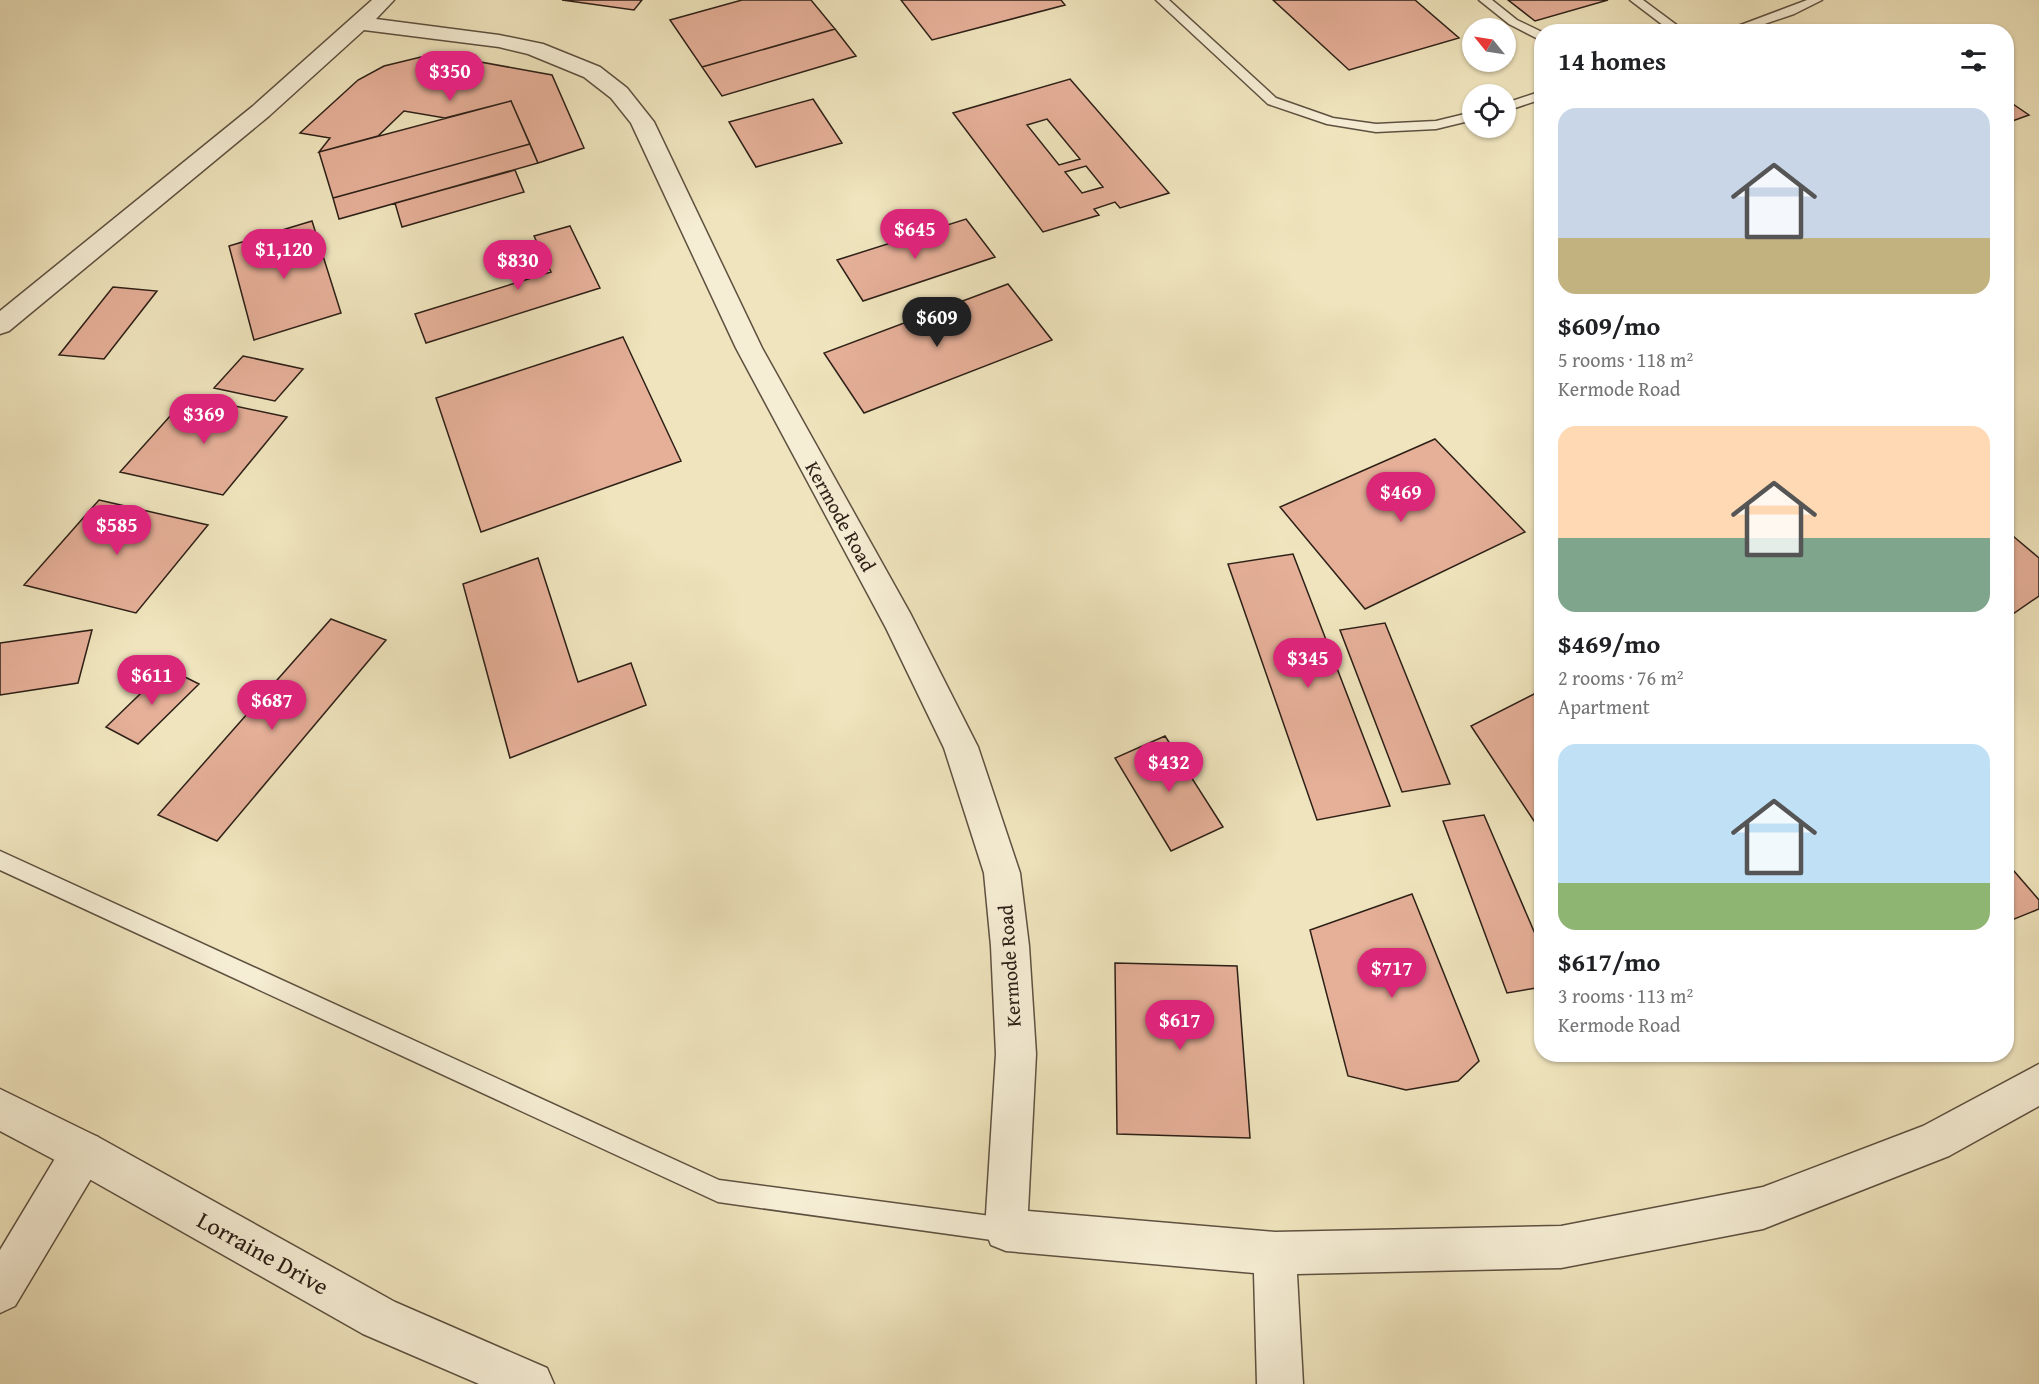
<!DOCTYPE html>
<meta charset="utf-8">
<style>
:root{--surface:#fff;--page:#f2f2f2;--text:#202124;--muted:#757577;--accent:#db2777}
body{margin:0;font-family:"Gentium Book Plus",serif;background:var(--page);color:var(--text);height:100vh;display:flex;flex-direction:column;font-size:22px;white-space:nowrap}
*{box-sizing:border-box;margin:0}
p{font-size:20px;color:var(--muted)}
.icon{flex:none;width:33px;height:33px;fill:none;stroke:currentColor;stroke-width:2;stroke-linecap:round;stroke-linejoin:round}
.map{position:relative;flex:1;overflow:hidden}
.side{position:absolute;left:1534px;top:24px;width:480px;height:1038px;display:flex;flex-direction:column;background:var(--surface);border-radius:24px;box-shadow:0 2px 4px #0004}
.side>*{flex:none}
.needle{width:39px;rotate:300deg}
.fabs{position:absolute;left:1462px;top:18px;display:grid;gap:12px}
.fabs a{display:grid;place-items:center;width:54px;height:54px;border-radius:50%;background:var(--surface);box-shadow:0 2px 4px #0004;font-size:30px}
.price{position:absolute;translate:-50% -51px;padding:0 14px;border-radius:21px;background:var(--accent);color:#fff;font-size:20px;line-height:39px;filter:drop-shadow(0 2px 3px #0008)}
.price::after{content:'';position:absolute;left:50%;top:36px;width:18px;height:14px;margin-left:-9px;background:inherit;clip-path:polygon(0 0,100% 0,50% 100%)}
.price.current{background:#222;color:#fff}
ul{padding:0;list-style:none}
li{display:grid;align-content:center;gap:12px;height:318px;padding:0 24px}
li span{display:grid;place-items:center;height:186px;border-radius:18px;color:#555}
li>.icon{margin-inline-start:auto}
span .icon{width:108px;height:108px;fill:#fffc;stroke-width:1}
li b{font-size:26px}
h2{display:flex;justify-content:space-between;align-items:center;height:72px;padding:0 24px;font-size:26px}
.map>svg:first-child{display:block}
.building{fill:#e5af98;stroke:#2d2017;stroke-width:1.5;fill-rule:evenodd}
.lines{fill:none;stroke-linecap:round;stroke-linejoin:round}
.service-casing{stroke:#5e5140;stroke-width:3}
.minor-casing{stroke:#5e5140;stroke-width:3}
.tertiary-casing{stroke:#5e5140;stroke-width:3}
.service{fill:#f5edd4;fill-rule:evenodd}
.minor{fill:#f5edd4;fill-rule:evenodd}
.tertiary{fill:#f5edd4;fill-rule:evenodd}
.labels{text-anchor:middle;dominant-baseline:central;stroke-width:4.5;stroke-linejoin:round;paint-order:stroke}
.street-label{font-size:20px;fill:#2d2017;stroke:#f5edd4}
.near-street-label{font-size:24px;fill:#2d2017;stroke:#f5edd4}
</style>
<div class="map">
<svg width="2039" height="1384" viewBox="0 0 2039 1384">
<rect width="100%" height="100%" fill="#efe4bd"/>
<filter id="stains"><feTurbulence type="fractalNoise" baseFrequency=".00333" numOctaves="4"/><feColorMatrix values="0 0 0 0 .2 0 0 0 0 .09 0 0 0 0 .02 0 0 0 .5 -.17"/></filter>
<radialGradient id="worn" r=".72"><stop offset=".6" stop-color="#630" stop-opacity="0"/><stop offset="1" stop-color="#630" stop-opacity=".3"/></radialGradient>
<path class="building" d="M562,0H642L634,10Z
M742,0H811L835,29L702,67L670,20Z
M901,0H1061L1065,5L932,40Z
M1273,0H1415L1459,38L1349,70Z
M1508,0H1608L1535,21Z
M835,29L856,56L722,96L702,67Z
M421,57H453L552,75L584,148L538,163L511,101L445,118L404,111L378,136L319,152L330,138L300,133L358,80L384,66Z
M1070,79L1169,193L1120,208L1115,202L1094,209L1099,215L1043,232L953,113ZM1047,119L1080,159L1059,165L1027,125ZM1086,166L1103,187L1082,193L1065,172Z
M813,99L842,143L756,167L729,122Z
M2007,100L2029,115L2007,123Z
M511,101L530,144L333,198L319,152Z
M530,144L538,163L339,219L333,198Z
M515,170L524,192L402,227L395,203Z
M966,219L995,257L863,301L837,260Z
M312,221L341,313L254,340L229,246Z
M570,226L600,288L426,343L415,314L551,272L534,236Z
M1008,284L1052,340L864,413L824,353Z
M113,287L157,291L104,359L59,355Z
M623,337L681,461L481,532L436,398Z
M243,356L303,369L275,401L214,388Z
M188,396L287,417L223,495L120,472Z
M1435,439L1525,532L1365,609L1280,507Z
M99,500L208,525L136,613L24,585Z
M2007,531L2039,558V596L2007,618Z
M1293,554L1390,806L1317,820L1228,564Z
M538,558L578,682L631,663L646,705L510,758L463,584Z
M331,619L386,640L217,841L158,815Z
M1385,623L1450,784L1402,792L1340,630Z
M92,630L78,683L0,695V643Z
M167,668L199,684L138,744L106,727Z
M1542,690V833L1471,726Z
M1165,736L1223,827L1171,851L1115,758Z
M1484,815L1542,950V987L1507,993L1443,821Z
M2007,863L2039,900V909L2007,922Z
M1412,894L1479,1061L1458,1081L1406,1090L1348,1076L1310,930Z
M1115,963L1237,966L1250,1138L1117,1134Z"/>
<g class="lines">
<g class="service-casing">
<path id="service" d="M1156,0H1169L1276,98L1333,118L1376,124L1436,121L1473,112V120L1436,129L1376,132L1327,124L1268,104Z
M1479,0H1492L1517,20L1542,32V41L1509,24Z
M1630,0H1643L1686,32H1672Z
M1807,0H1822L1794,14L1741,32H1722Z
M1542,91V99L1506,111V103Z
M0,851L719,1180L1006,1218L1014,1222L1018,1230L1014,1238L1006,1242L718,1202L0,870Z"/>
</g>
<g class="minor-casing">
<path id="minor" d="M372,0H394L376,19L499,35L543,44L600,67L627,88L654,122L762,348L910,613L978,747L1020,873L1029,946L1036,1054L1028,1211L1275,1232L1561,1226L1763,1187L1923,1126L2039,1064V1106L1949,1156L1763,1229L1561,1268L1297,1274L1303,1384H1257L1254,1273L1006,1251L991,1245L985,1230L996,1054L991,946L984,873L944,748L886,628L736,348L631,123L611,98L584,77L528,54L499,47L364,30L269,116L9,331L0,334V311L253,106Z
M83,1131L98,1137L104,1152L98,1167L15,1306L0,1313V1250L68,1137Z"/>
</g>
<g class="tertiary-casing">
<path id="tertiary" d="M0,1089L98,1137L395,1302L547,1368L554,1384H479L363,1334L68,1167L0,1131Z"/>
</g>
<use href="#service" class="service"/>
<use href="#minor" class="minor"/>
<use href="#tertiary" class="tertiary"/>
</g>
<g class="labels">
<g class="street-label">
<text transform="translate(841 516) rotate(61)">Kermode Road</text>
<text transform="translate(1009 966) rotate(-94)">Kermode Road</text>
</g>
<g class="near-street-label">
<text transform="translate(263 1253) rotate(29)">Lorraine Drive</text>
</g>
</g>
<rect width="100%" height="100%" filter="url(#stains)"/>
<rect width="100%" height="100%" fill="url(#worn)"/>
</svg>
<div class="fabs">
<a><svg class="needle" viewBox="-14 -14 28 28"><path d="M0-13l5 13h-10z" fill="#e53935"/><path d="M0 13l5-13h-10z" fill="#757577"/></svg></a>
<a><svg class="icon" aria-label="locate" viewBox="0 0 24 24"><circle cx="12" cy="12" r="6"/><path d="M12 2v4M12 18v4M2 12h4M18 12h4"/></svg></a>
</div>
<b class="price" style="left:450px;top:102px">$350</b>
<b class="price" style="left:915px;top:260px">$645</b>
<b class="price" style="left:284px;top:280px">$1,120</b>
<b class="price" style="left:518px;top:291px">$830</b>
<b class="price current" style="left:937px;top:348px">$609</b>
<b class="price" style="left:204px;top:445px">$369</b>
<b class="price" style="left:1401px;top:523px">$469</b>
<b class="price" style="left:117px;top:556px">$585</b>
<b class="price" style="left:1308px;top:689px">$345</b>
<b class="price" style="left:152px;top:706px">$611</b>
<b class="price" style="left:272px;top:731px">$687</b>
<b class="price" style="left:1169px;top:793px">$432</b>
<b class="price" style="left:1392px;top:999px">$717</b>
<b class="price" style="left:1180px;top:1051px">$617</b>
<section class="side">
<h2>14 homes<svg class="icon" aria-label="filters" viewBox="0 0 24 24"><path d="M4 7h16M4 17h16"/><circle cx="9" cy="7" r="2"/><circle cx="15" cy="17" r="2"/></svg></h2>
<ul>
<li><span style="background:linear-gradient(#c9d6e8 70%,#c2b280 0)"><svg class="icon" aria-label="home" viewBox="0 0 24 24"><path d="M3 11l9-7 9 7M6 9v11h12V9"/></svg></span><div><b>$609/mo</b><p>5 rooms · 118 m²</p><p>Kermode Road</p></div></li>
<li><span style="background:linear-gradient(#ffd9b3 60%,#7fa58c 0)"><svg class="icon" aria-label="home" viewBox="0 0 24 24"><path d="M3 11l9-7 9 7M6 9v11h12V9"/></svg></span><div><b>$469/mo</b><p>2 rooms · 76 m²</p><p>Apartment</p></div></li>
<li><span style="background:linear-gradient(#bfe0f5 75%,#8fb573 0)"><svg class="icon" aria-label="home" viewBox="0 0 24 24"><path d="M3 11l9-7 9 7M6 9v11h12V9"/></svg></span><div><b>$617/mo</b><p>3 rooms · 113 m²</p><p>Kermode Road</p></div></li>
</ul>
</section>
</div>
